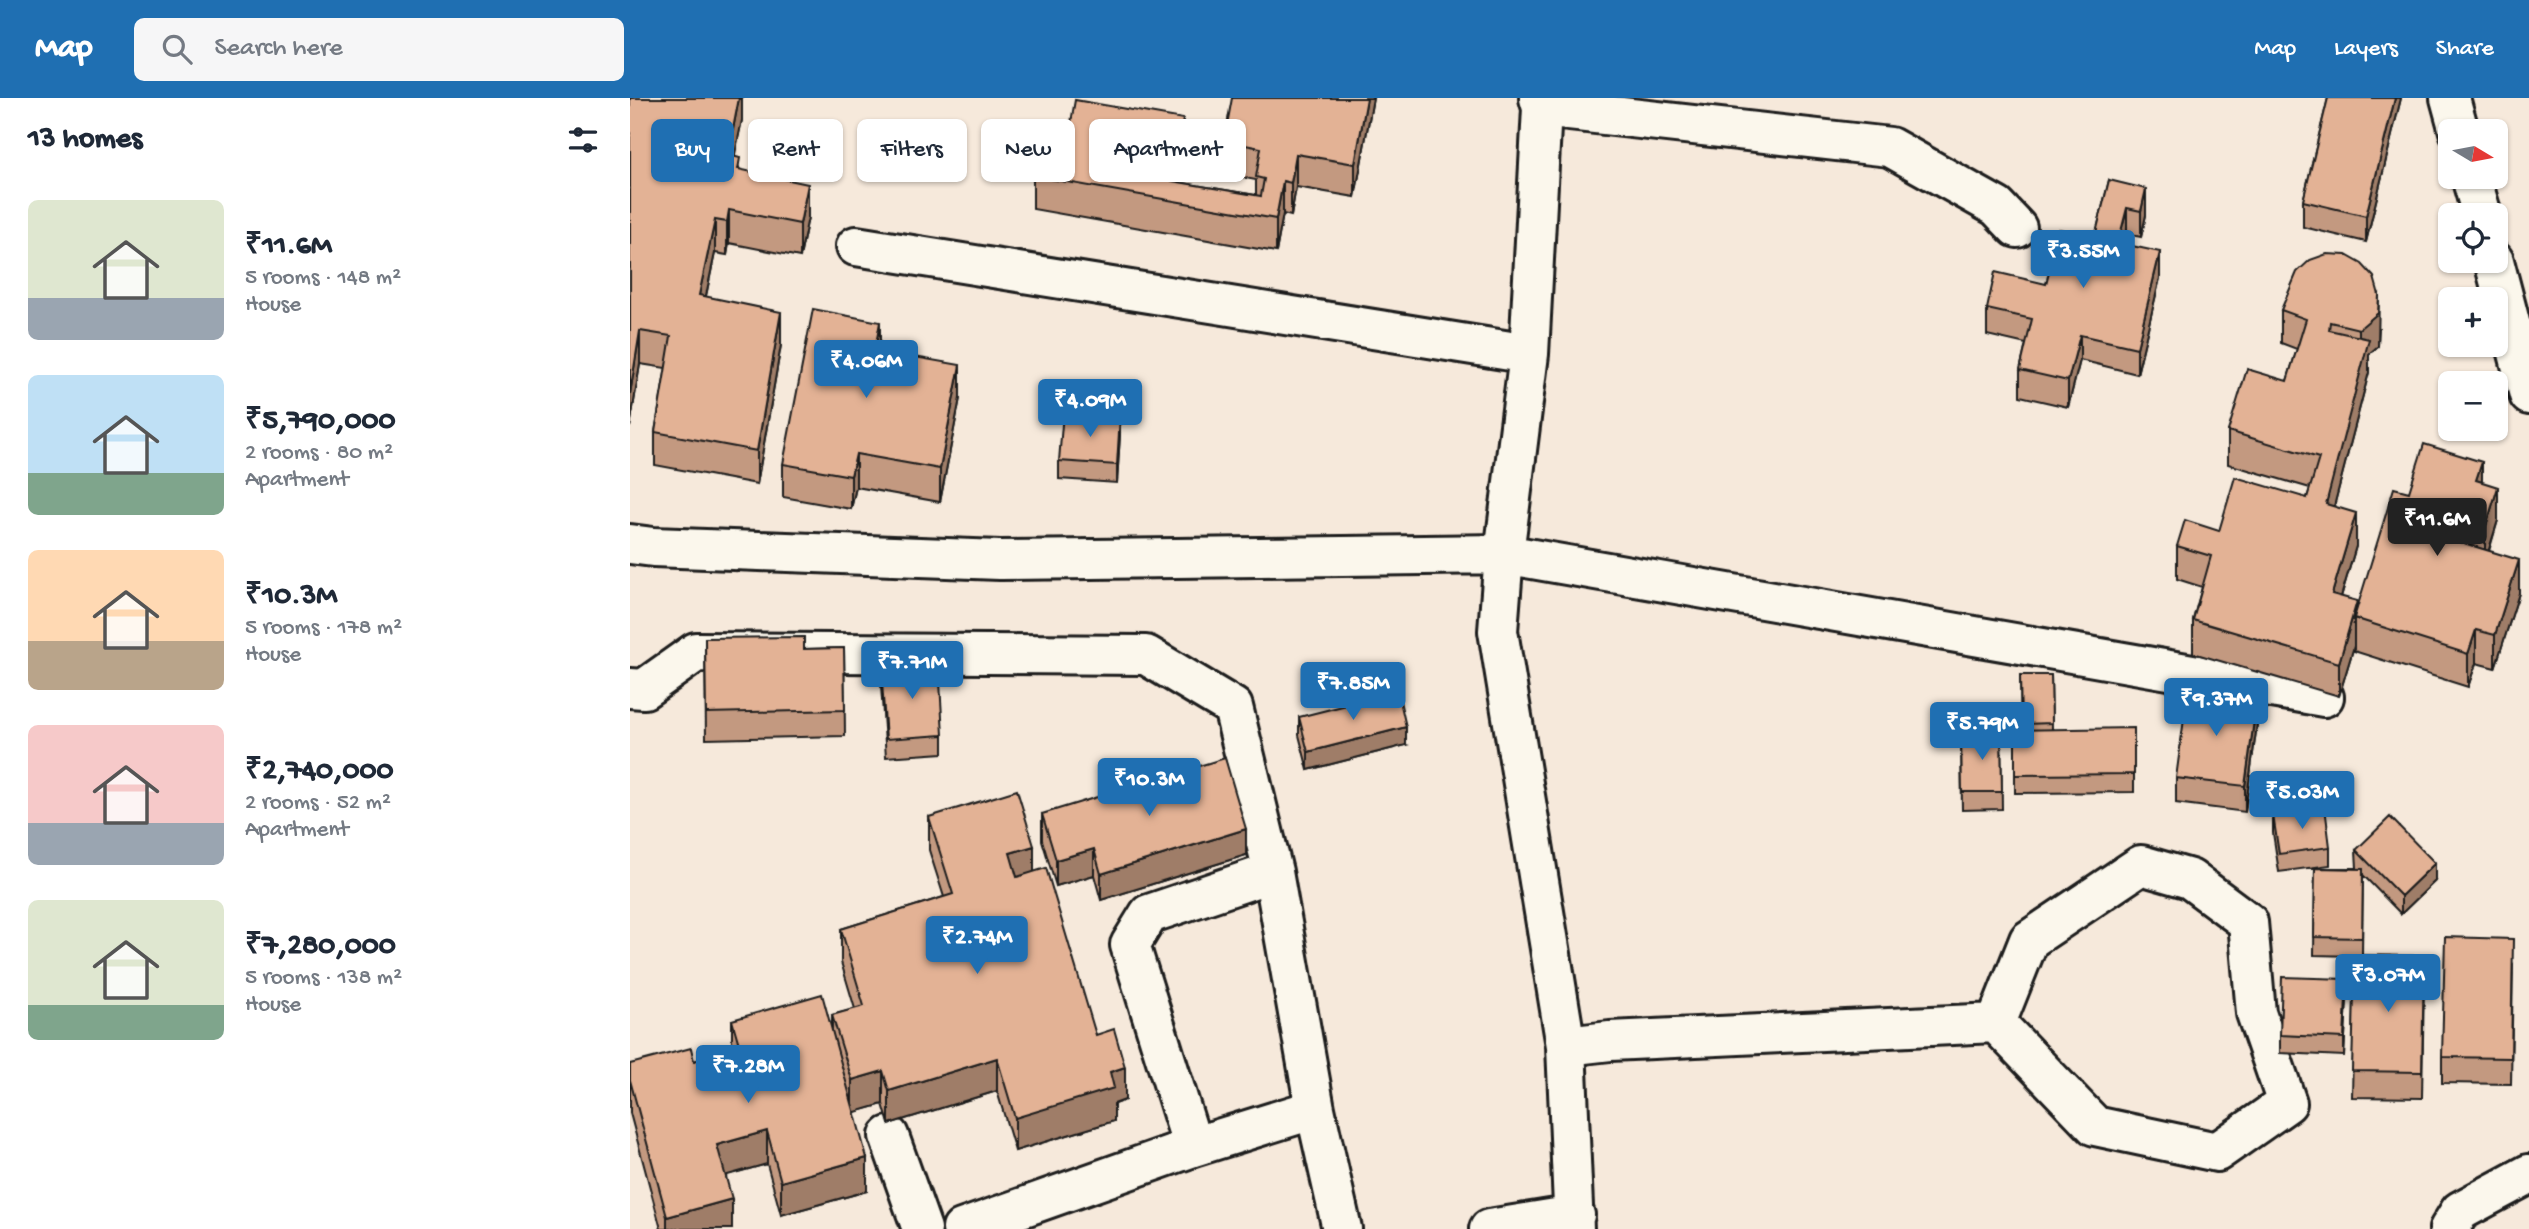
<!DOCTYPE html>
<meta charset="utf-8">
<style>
:root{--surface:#fff;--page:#f6f6f7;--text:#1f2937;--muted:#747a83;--accent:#1f6fb2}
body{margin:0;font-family:"Gochi Hand",sans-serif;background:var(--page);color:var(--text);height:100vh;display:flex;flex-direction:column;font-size:26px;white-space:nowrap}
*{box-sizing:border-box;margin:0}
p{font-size:23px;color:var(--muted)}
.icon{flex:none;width:38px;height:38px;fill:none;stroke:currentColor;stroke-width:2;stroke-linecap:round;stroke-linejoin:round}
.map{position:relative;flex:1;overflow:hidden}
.sheet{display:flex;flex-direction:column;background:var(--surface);width:630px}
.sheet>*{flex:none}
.guide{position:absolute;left:21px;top:21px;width:665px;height:63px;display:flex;gap:14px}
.needle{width:46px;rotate:100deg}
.buttons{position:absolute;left:1808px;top:21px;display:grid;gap:14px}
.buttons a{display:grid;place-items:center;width:70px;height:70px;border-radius:10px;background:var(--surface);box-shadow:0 2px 5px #0004;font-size:35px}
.price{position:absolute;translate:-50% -60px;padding:0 16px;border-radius:7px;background:var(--accent);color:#fff;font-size:23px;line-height:46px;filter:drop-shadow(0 2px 4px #0008)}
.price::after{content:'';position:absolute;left:50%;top:42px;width:21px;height:16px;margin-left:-10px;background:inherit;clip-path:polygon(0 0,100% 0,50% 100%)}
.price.active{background:#222;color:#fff}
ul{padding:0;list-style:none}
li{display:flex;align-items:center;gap:21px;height:175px;padding:0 28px}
li span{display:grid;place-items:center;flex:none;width:196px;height:140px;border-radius:10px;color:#555}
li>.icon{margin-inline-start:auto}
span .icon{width:84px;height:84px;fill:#fffc;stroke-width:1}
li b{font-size:30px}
h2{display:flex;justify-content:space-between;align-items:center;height:84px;padding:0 28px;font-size:30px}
.chip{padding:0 24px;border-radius:10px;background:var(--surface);box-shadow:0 2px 5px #0004;font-size:24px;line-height:63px}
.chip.active{background:var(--accent);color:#fff}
header{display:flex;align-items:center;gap:42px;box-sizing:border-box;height:98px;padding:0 35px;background:var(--accent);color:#fff}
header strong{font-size:33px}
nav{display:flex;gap:38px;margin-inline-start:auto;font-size:24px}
.search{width:490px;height:63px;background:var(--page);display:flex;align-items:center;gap:18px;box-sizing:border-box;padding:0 24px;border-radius:10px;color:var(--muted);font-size:26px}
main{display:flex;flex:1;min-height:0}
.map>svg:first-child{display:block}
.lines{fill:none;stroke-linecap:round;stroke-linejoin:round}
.minor-casing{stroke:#1c1c1c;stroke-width:44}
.minor{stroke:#fbf7ec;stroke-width:38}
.wall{fill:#c39980;stroke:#1c1c1c;stroke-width:2}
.shaded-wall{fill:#9f7d68;stroke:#1c1c1c;stroke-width:2}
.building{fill:#e3b295;stroke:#1c1c1c;stroke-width:2}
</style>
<header>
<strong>Map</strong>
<div class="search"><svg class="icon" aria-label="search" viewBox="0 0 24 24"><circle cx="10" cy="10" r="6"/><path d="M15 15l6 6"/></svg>Search here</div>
<nav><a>Map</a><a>Layers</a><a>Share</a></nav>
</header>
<main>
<section class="sheet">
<h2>13 homes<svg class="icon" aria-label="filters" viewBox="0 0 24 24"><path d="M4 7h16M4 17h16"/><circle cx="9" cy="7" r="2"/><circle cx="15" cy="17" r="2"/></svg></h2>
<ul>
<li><span style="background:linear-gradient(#dfe7d0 70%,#9aa5b1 0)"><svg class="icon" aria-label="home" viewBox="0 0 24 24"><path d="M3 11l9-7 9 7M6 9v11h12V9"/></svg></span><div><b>₹11.6M</b><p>5 rooms · 148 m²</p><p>House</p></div></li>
<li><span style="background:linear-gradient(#bfe0f5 70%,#7fa58c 0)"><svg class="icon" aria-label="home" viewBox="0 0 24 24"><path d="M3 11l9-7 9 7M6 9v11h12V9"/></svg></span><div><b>₹5,790,000</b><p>2 rooms · 80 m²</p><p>Apartment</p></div></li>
<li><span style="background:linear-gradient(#ffd9b3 65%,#b9a48a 0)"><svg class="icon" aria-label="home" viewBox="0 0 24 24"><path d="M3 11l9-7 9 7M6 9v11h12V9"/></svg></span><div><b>₹10.3M</b><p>5 rooms · 178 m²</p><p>House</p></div></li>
<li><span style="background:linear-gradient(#f6c9c9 70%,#9aa5b1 0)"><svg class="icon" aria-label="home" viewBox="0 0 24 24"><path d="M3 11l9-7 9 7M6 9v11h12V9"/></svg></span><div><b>₹2,740,000</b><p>2 rooms · 52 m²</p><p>Apartment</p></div></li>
<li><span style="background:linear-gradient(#dfe7d0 75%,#7fa58c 0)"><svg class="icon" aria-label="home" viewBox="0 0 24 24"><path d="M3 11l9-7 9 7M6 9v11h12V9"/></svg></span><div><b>₹7,280,000</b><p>5 rooms · 138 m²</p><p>House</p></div></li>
</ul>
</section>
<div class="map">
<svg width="1899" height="1131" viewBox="0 0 1899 1131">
<rect width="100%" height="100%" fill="#f6e9db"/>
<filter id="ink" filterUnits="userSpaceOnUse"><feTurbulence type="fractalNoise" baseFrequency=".0143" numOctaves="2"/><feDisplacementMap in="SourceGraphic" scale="14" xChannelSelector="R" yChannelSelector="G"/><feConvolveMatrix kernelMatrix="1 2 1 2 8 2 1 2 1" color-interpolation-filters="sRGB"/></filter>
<g filter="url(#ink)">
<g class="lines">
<g class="minor-casing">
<path id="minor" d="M909,0L912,10L899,256L874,456L868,533L936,948L944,1131
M1820,0L1829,33
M912,10L1260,49L1367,109L1387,130
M1841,79L1852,117
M226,148L899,256
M1864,163L1899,297
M0,446L23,449L370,462L874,456L1694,599
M0,590L14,591L66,554L516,557L603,609L643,774L685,1011L712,1131
M936,948L980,943L1366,925L1465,1028L1587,1054L1657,1005L1626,915L1618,824L1560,781L1511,767L1399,842L1366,925
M259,1038L292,1131
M563,1049L500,847L519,816L643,774
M332,1131L563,1049L685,1011
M859,1131L945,1117
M1819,1131L1830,1113L1899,1076"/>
</g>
<use href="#minor" class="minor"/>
</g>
<path class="wall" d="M0,0H112V22L104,58L110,72L178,119L170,159L99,145L97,157L85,155L76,198L151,247L127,386L25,367V334L36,270L10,266L0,329Z
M743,0L725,99L666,89L661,118L653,116L646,154L403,111V78L434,64L553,54L547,84L626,97V82L594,76V43Z
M1698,0H1771L1736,144L1673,129V103Z
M1479,82L1516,117L1511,139L1497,136L1494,146L1530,180L1507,276L1450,262L1438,309L1390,298V272L1396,246L1357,237V211L1416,186L1465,139Z
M1651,212L1749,230L1748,248L1739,256V274L1704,408L1726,448L1711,499L1727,509L1779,394L1852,384L1868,422L1859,453L1889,495L1865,570L1846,565L1838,589L1724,553V548L1709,598L1563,555V522L1572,489L1547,481V448L1677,400L1680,390L1598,366V333L1657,283L1667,251L1651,245Z
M250,253L330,300L310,404L226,389L221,411L153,399V366Z
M490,336L487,385L429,381V363Z
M75,540L174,551L214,550L215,638L76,641Z
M251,570L313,637V655L256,659L251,588Z
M1390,577H1421L1422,631L1504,676V694L1385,695V632H1391Z
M669,619L776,647L678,672L669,637Z
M1627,626L1615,714L1546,705V680Z
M1371,634L1372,711L1332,712L1331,635Z
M412,716L616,757L471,802L464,777L426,788L412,742Z
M1643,717L1700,749V767L1649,774L1643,735Z
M299,719L404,774L466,937L495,1002L484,1006V1023L385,1053L367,993L259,1026L253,1006L224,1014L237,1093L151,1117L137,1066L96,1077L102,1131H31L0,1015V966L64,963L102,952V922L202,933V917L225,911L211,864V831L314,799L299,752Z
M1726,752L1805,783L1771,816L1733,777L1732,857L1794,884L1792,1000L1722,999L1725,858L1684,857L1685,770H1727Z
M1883,867L1881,986L1812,985V959Z
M1717,899L1714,958L1650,955V937Z"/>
<path class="shaded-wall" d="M109,0H112V22L98,90V57Z
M737,0H743L725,99V66Z
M1765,0H1771L1736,144V118Z
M553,21V54L544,103L542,83Z
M666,56V89L661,118V85Z
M653,83V116L646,154V121Z
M178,86V119L170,159V126Z
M1516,91V117L1511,139V113Z
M1497,110V136L1488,171V145Z
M99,112V145L97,157V124Z
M85,122V155L69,230V197Z
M1530,154V180L1507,276V250Z
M1749,197L1748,248L1739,256V274L1696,439V406L1729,264V231Z
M151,214V247L127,386V353Z
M250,224V257L245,252Z
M10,233V266L0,329V296Z
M1450,237V262L1438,309V283Z
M330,267V300L310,404V371Z
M490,318V336L487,385V367Z
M226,356V389L221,411V378Z
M1852,364V397L1846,382Z
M1868,389V422L1855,464V431Z
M1726,415V448L1702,529V496Z
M1833,424V457L1827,443Z
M1889,462V495L1865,570V537Z
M1727,503V521L1724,520V548L1709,598V565Z
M1846,532V565L1838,589V556Z
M1627,600V626L1615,714V688Z
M776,629V647L678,672V654Z
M616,731V757L471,802V776Z
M404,748V781L380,788V755Z
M464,751V777L426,788V762Z
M1805,765V783L1771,816V798Z
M1717,881V899L1714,958V940Z
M367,960V993L259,1026V993Z
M495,969V1002L484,1006V1023L385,1053V1020L480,974Z
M253,973V1006L222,1015V982Z
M137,1033V1066L87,1080V1047Z
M237,1060V1093L151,1117V1084Z
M102,1101V1131H37V1119Z"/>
<path class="building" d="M0,0H109L98,57L110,60L108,71L178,86L170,126L99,112L97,124L85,122L69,197L151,214L127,353L25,334L41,238L10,233L0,296Z
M602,0H737L725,66L666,56L661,85L653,83L646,121L403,78L406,59L434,64L445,2L553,21L542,83L631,98L634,81L626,79L631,50L594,43Z
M1698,0H1765L1736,118L1673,103Z
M1479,82L1516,91L1511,113L1497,110L1488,145L1530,154L1507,250L1450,237L1438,283L1390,272L1402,221L1357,211L1365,174L1416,186L1429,131L1465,139Z
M1697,156L1716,157L1732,166L1744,179L1749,197L1748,215L1729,231L1700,224L1699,232L1739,241L1696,406L1726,415L1702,496L1727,503L1709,565L1563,522L1581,458L1547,448L1555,422L1589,433L1605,379L1677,400L1689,360L1598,333L1617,271L1657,283L1676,221L1651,212L1667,174L1680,162Z
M183,211L250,224L245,252L330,267L310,371L226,356L221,378L153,366Z
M433,314L490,318L487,367L429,363Z
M1794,346L1852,364L1846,382L1868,389L1855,431L1833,424L1827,443L1889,462L1865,537L1846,532L1838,556L1724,520L1764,390L1779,394Z
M174,539V551L214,550L215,612L76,615L75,540Z
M309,566L313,637L256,641L251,570Z
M1390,577H1421L1422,625L1391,626Z
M1558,591L1627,600L1615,688L1546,680Z
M768,594L776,629L678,654L669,619Z
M1504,630V676L1385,677V632Z
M1371,634L1372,694H1332L1331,635Z
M595,660L616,731L471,776L464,751L426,762L412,716Z
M387,692L404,748L380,755L387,779L416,770L466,937L484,931L495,969L480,974L484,990L385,1020L367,960L259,993L253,973L222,982L202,917L234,908L211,831L323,796L299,719Z
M1695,709L1700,749L1649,756L1643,717Z
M1760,719L1805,765L1771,798L1726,752Z
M1685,770L1733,771L1732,840L1684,839Z
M1815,839L1883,841L1881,960L1812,959Z
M1725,857L1794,858L1792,974L1722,973Z
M1652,879L1717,881L1714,940L1650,937Z
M192,896L237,1060L151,1084L137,1033L87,1047L102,1101L37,1119L0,982V966L61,950L64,963L110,950L102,922Z"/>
</g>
</svg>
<div class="buttons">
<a><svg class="needle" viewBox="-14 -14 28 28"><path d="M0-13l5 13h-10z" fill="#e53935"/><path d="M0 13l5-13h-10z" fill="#747a83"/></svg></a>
<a><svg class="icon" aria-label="locate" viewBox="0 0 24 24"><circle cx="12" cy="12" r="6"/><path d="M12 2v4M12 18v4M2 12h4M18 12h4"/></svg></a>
<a>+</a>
<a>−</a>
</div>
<b class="price" style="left:1453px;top:192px">₹3.55M</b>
<b class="price" style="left:236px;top:302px">₹4.06M</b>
<b class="price" style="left:460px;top:341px">₹4.09M</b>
<b class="price active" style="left:1807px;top:460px">₹11.6M</b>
<b class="price" style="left:282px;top:603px">₹7.71M</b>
<b class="price" style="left:723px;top:624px">₹7.85M</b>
<b class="price" style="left:1586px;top:640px">₹9.37M</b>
<b class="price" style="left:1352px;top:664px">₹5.79M</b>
<b class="price" style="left:519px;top:720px">₹10.3M</b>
<b class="price" style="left:1672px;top:733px">₹5.03M</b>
<b class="price" style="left:347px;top:878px">₹2.74M</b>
<b class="price" style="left:1758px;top:916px">₹3.07M</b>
<b class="price" style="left:118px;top:1007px">₹7.28M</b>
<div class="guide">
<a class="chip active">Buy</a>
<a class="chip">Rent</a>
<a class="chip">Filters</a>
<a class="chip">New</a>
<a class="chip">Apartment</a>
</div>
</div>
</main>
